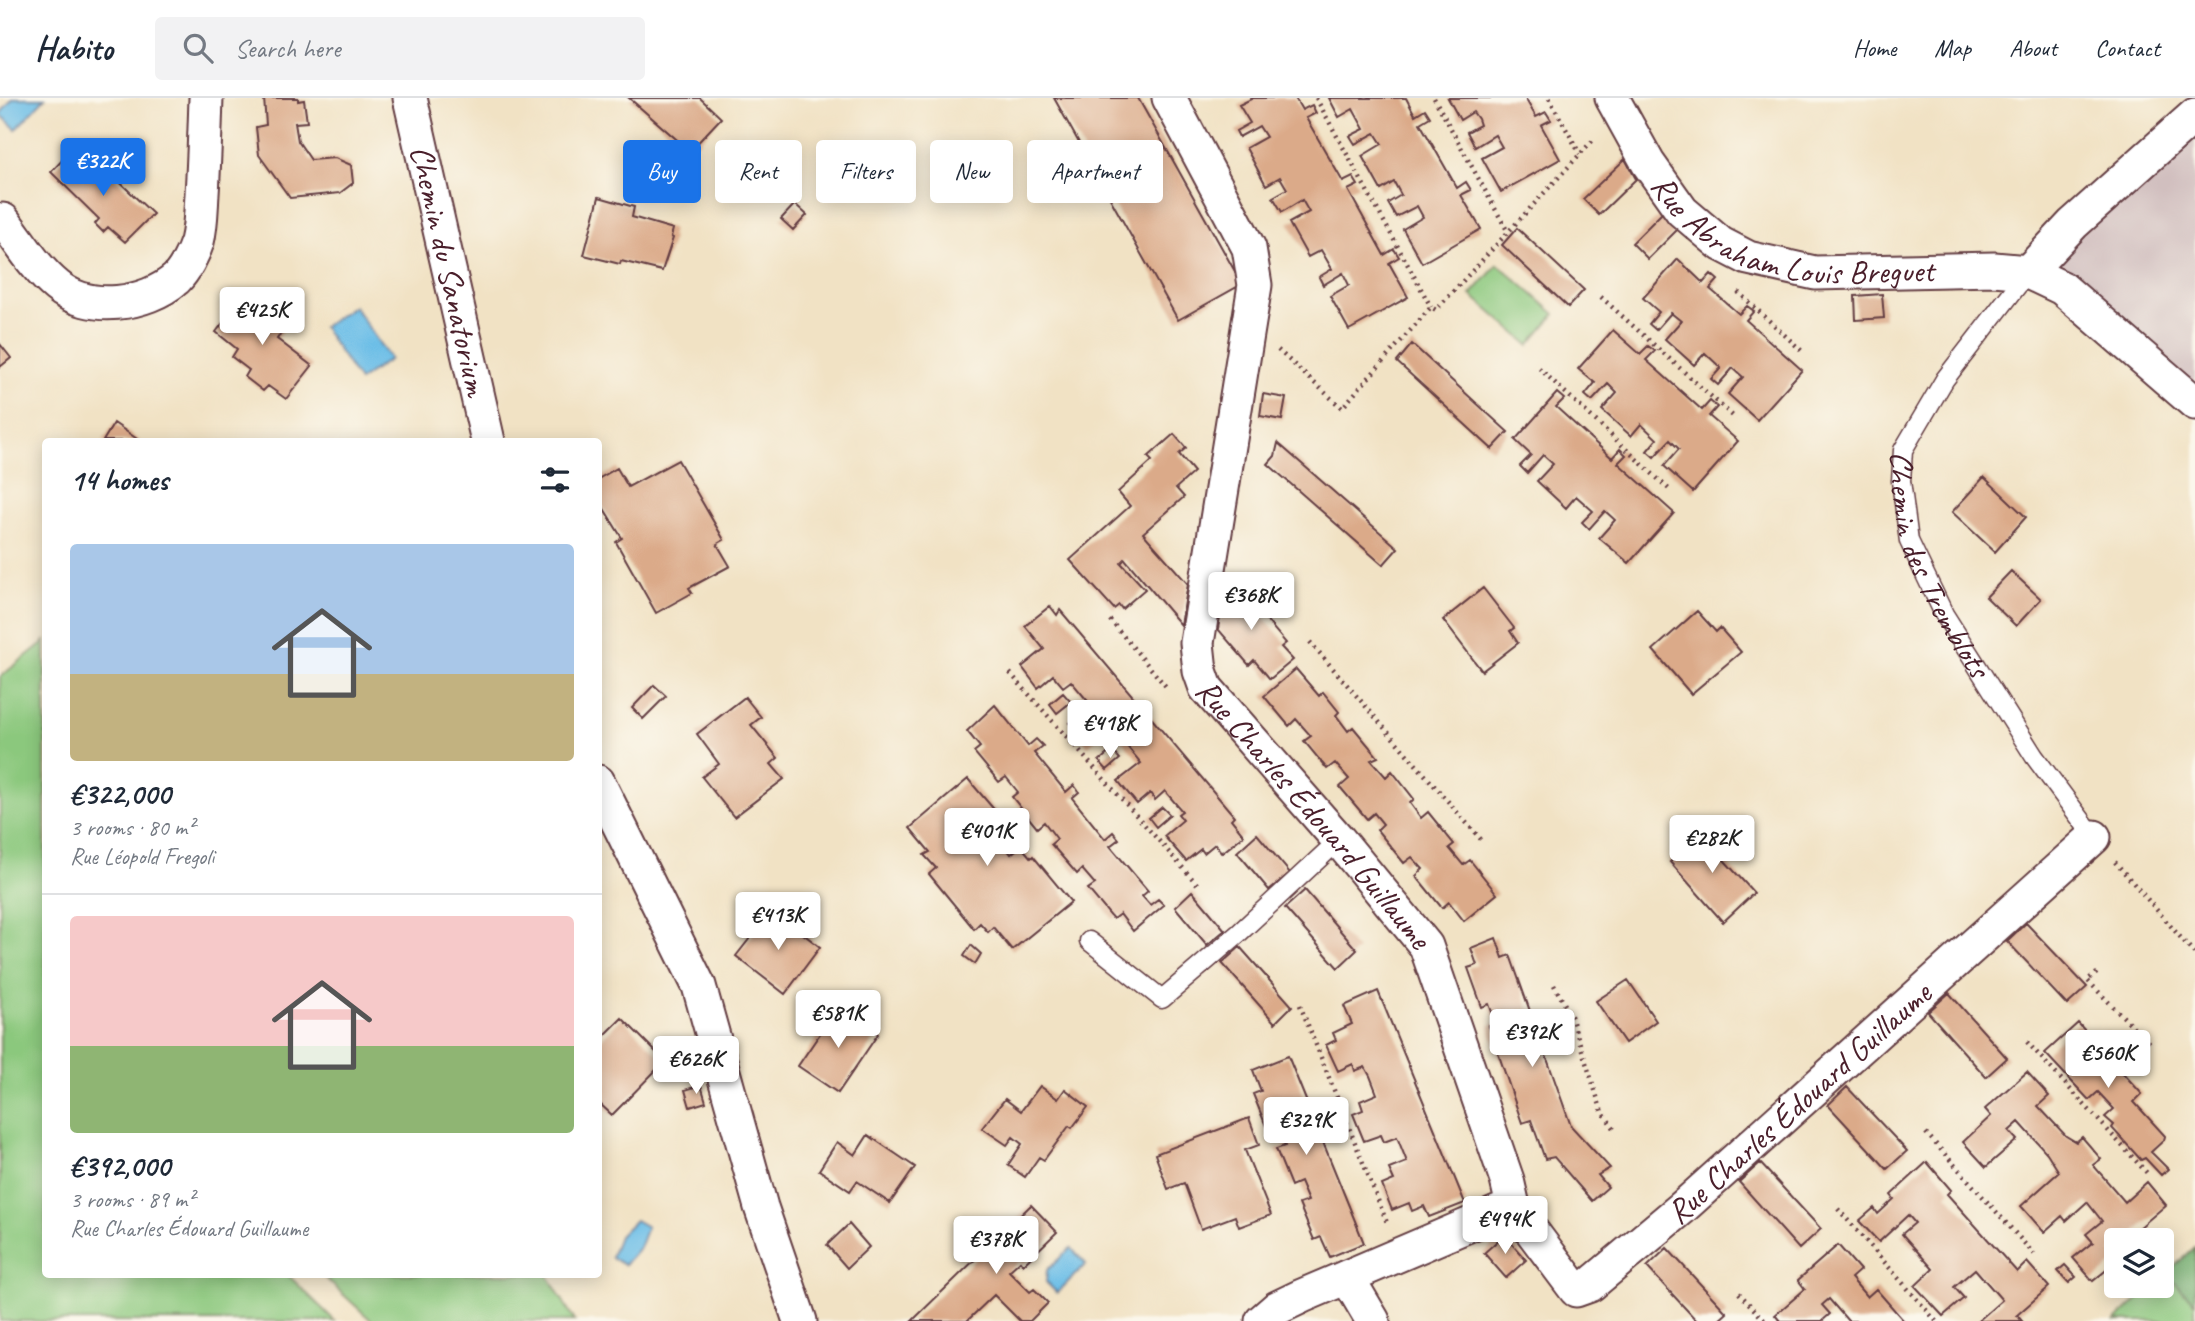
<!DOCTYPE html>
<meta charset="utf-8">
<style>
:root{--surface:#fff;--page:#f2f2f3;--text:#1f2937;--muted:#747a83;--line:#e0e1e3;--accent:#1a73e8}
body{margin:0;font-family:Caveat,sans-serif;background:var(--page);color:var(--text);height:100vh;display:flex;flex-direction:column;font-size:26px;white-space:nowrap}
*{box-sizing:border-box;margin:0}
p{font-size:23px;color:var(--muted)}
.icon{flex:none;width:38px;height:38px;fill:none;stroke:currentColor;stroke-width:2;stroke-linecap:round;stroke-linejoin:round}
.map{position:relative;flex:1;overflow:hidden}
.details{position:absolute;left:42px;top:340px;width:560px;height:840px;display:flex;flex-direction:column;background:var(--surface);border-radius:7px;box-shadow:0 4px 18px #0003}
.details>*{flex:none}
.guide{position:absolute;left:623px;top:42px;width:665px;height:63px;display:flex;gap:14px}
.tools{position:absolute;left:2104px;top:1130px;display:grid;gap:14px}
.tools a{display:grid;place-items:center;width:70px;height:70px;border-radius:7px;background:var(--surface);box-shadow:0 4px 18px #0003;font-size:35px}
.price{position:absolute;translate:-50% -60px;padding:0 16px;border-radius:7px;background:#fff;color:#222;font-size:23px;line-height:46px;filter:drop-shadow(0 2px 4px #0008)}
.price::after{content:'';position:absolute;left:50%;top:42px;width:21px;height:16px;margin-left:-10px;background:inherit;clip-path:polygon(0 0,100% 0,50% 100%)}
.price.selected{background:var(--accent);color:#fff}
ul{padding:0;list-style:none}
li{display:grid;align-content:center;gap:14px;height:371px;padding:0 28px}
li+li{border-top:2px solid var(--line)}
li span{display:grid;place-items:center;height:217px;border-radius:7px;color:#555}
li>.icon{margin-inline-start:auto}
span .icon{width:126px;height:126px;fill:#fffc;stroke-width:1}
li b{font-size:30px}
h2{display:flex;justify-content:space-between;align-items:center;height:84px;padding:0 28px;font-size:30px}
.tag{padding:0 24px;border-radius:7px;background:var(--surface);box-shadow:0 4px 18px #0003;font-size:24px;line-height:63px}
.tag.selected{background:var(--accent);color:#fff}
header{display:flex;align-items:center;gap:42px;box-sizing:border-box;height:98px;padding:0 35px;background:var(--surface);border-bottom:2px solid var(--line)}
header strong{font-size:33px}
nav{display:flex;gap:38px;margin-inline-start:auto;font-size:24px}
.search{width:490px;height:63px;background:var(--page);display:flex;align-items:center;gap:18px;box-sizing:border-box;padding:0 24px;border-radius:7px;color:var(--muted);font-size:26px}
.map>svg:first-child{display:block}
.industrial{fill:#d1bfbf}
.green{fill:#8bc87d;stroke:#6a7454;stroke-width:2}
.forest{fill:#70ac6c;stroke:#5d664c;stroke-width:2}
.water{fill:#6cbee7;stroke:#5b6e89;stroke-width:2}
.building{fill:#dbaa89}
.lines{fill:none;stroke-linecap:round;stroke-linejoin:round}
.service-casing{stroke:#633c42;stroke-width:21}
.minor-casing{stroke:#633c42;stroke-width:37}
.path{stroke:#633c42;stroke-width:4.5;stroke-dasharray:2 5;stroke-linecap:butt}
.service{stroke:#fff;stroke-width:18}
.minor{stroke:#fff;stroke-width:33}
.labels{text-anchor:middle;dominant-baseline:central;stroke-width:7;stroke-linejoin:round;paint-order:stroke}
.street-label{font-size:33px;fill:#4a1f2b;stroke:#fbf7ec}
</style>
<header>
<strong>Habito</strong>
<div class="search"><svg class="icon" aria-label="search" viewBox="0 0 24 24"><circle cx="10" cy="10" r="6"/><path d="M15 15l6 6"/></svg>Search here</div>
<nav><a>Home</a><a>Map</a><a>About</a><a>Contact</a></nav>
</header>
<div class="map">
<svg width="2195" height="1223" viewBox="0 0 2195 1223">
<rect width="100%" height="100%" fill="#fbf7ec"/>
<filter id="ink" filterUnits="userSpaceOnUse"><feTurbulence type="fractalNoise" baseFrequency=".0143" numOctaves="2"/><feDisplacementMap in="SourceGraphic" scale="14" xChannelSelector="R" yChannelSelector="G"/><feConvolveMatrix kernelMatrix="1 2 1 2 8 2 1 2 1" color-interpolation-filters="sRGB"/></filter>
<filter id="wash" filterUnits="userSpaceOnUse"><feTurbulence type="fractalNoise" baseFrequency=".00686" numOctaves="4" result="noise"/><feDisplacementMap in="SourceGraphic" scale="28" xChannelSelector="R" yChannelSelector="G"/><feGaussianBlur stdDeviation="1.57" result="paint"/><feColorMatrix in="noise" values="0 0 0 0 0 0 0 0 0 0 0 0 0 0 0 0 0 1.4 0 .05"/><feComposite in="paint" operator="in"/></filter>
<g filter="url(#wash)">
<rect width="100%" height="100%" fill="#f1e2c4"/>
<path class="industrial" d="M2195,3V311L2034,155Z"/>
<path class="green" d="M1498,166L1555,216L1529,247L1471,197Z
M45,543L46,1176H287L335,1223H0V579Z
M321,1176H547L575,1223H372Z
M2166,1176L2195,1205V1223H2115L2152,1188H2161V1180Z"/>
<path class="forest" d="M2195,1149V1205L2166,1176Z"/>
<path class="water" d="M13,0H45L16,31L0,16Z
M354,208L390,261L359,283L323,229Z
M635,1122L647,1129L639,1150L624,1167L611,1159L619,1138Z
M1071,1150L1086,1166L1057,1195L1046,1184L1047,1172Z"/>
<g id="blocks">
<path class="building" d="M264,0H298V3L304,2L307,24L295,25L298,43L311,62L335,60L351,67L353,85L340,95L290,100L259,57L256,29L266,27Z
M629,0H700L721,20L690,53Z
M1054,0H1138L1242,186L1178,222Z
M1253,0H1295L1302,12L1312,7L1316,15L1306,20L1343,84L1353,79L1358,87L1348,92L1384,157L1394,151L1399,159L1389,165L1408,199L1349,232L1330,198L1349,187L1343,175L1323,187L1319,179L1332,171L1321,152L1308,159L1289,125L1309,114L1302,102L1282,114L1273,99L1287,91L1280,79L1266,87L1246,50L1266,39L1259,28L1239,39L1236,33L1250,25L1239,7Z
M1329,0H1406L1415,17L1425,11L1430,19L1420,25L1457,90L1466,84L1471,92L1461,97L1481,131L1422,165L1403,131L1423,119L1417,108L1396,119L1388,105L1401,97L1394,84L1381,92L1362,58L1382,46L1375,35L1355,46L1350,38L1364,31L1353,11L1339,19Z
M1448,0H1525L1536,19L1546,14L1551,22L1541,27L1560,61L1501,94L1482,60L1502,49L1495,37L1475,49L1467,34L1480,27L1478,21L1473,14L1460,22Z
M70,54L98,80L106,71L153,116L125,144L108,129L103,134L95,126L99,121L51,74Z
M1625,61L1636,81L1599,117L1583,101Z
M599,99L634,109L632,119L673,131L671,139L673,140L662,173L621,163L620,166L584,157Z
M795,106L807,117L793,132L781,121Z
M1662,115L1678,131L1648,161L1632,145Z
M1517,130L1584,192L1568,209L1502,147Z
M1678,161L1703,185L1711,176L1718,182L1710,191L1739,216L1747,208L1754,213L1746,222L1802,272L1757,322L1728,296L1743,279L1733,270L1718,287L1711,281L1721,270L1705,255L1694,267L1665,241L1681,223L1671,215L1656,232L1649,226L1659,214L1643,200Z
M248,192L271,210L265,218L283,232L277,241L312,268L286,301L268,288L263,293L245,279L249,272L232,259L237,251L216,234Z
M1882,196L1884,220L1856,222L1855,198Z
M1613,232L1640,256L1648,248L1655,253L1646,262L1702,312L1710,303L1717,309L1709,318L1738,343L1693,394L1664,368L1679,351L1670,342L1654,359L1647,353L1657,341L1641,326L1631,338L1602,312L1617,295L1608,286L1592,303L1585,297L1595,285L1578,271Z
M0,246L11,260L0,269Z
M1412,246L1508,334L1492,351L1397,264Z
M1557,295L1564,301L1556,309L1612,360L1620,351L1626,357L1618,365L1674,415L1629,465L1599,440L1615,422L1605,413L1589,431L1582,424L1593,413L1576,398L1566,410L1537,383L1553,366L1543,357L1527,375L1520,368L1531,357L1515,342Z
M1263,296L1286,300L1282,322L1260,318Z
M114,325L140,343H103Z
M1174,336L1186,350L1179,356L1194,374L1176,390L1184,399L1143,435L1188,486L1181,527L1125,461L1121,465L1145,491L1122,511L1119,507L1114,511L1070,462L1130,408L1118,394L1152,363L1148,359Z
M1278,345L1398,450L1383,467L1268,366L1275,358Z
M678,362L724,442L717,446L730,468L689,490L692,495L656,515L616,444L622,440L598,401V381L617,370L628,389Z
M1984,379L2026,419L1995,454L1952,414Z
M2011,473L2041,501L2016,528L1986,499Z
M1227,476L1286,545L1281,549L1293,562L1270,581L1254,562L1249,567L1218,531Z
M1483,490L1514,530L1510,533L1518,545L1482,573L1443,522Z
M1050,508L1057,517L1060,512L1234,718L1231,721L1244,737L1222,755L1215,746L1204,755L1201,751L1186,763L1164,738L1183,722L1178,716L1182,713L1165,693L1155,702L1150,695L1137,706L1118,683L1141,665L1116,635L1106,643L1102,637L1088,648L1070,625L1091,607L1071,583L1063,589L1053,577L1038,590L1022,569L1044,551L1025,528Z
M1697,513L1716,534L1720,530L1741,554L1691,596L1653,552Z
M1296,571L1319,598L1323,594L1339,614L1336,617L1348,633L1353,629L1378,659L1371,662L1386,679L1392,673L1414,701L1410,705L1421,720L1428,714L1454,746L1449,750L1463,767L1470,762L1497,796L1464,823L1449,804L1442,810L1416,778L1423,771L1412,759L1404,765L1377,732L1383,726L1374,715L1367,721L1340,689L1349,681L1335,665L1327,671L1304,643L1311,638L1296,621L1289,628L1264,598Z
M654,587L666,598L643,621L632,610Z
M1063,595L1071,604L1057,615L1050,606Z
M745,599L761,619L751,627L778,660L771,666L784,681L734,719L702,679L719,666L697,636Z
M995,607L1028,648L1036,641L1043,648L1034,655L1066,694L1074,687L1079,694L1072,700L1105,741L1113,734L1119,741L1110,748L1148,793L1142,798L1150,807L1158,801L1164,807L1133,833L1120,816L1113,821L1088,791L1095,786L1082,771L1077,776L1051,746L1057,741L1044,724L1037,730L1012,699L1018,694L1006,679L999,684L974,654L980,649L967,633Z
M1112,652L1120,661L1107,672L1099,663Z
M968,681L1015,736L1003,746L1011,756L1021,748L1031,760L1033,758L1071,804L1012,852L993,829L988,834L980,825L974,831L929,776L936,770L924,757L930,754L910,730Z
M1162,709L1170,717L1156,729L1149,720Z
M1708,729L1722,745L1715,752L1754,795L1723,824L1670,764Z
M1257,736L1290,775L1269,792L1237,754Z
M1305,792L1357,852L1338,870L1285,810Z
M1192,793L1225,832L1207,847L1175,809Z
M772,812L820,849L785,896L736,858Z
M2026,825L2087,889L2067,907L2007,843Z
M1496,840L1503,860L1510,857L1571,1028L1610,1070L1598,1077L1608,1089L1592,1103L1554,1059L1545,1061L1531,1022L1522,1025L1489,928L1496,925L1489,906L1482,909L1468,870L1477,867L1471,850Z
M971,847L981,856L975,866L964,858Z
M1240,849L1292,908L1275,925L1222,865Z
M1628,882L1656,923L1625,945L1596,903Z
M1378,893L1465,1105L1429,1119L1424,1108L1412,1113L1409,1105L1392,1112L1382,1087L1394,1082L1389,1071L1407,1064L1397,1039L1384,1044L1381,1037L1364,1043L1353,1016L1363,1012L1360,1003L1377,996L1370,978L1365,969L1355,973L1353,966L1338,973L1326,947L1336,942L1333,935L1352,926L1344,908Z
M1949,895L2007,960L1986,979L1928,914Z
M838,909L878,936L838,995L798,968Z
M622,920L665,963L612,1017L598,1004V944Z
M2078,925L2095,944L2107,933L2112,939L2100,950L2142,996L2134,1004L2165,1038L2164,1042L2151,1054L2168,1071L2161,1077L2145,1060L2141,1062L2112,1030L2114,1027L2105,1019L2114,1011L2098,994L2089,1002L2045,955Z
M1288,958L1364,1145L1330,1159L1321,1139L1314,1142L1299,1106L1308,1103L1300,1084L1291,1088L1276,1051L1285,1048L1277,1029L1268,1033L1253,996L1261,993L1253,972Z
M2027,974L2049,998L2038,1008L2066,1038L2076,1044L2082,1039L2101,1061L2093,1067L2125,1104L2147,1084L2166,1107L2124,1143H2116V1150L2111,1154L2116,1159V1164L2093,1183L2073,1160L2093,1144L2086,1136L2102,1123L2087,1104L2066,1123L2062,1118L2044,1134L2021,1108L2059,1074L2047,1055L2019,1024L2009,1033L2017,1042L1986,1069L1963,1044L1991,1018L1985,1011Z
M701,987L706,1004L690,1009L685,992Z
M1040,988L1058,1001L1065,991L1088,1009L1072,1030L1069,1028L1044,1062L1039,1059L1025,1079L1008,1067L1022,1046L1013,1039L1007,1047L982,1030L1005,1001L1021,1013Z
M1847,989L1907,1053L1887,1071L1828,1007Z
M1249,1020L1259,1047L1245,1052L1271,1117L1239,1129L1235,1118L1201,1131L1184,1085L1168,1091L1155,1056Z
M868,1037L915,1069L890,1105L857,1083L850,1093L819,1072L837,1044L855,1057Z
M1927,1064L1951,1092L1947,1096L2017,1174L2027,1164L2049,1189L2017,1217L2022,1223H1978L2002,1202L1975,1171L1954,1189L1964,1200L1943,1218L1915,1188L1933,1171L1902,1136L1915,1125L1908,1117L1879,1144L1859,1123L1874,1110L1878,1116L1894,1101L1891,1097Z
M1760,1065L1821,1131L1799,1151L1739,1084Z
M1031,1107L1057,1134L1023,1167L1020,1163L1009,1173L1030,1194L1034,1191L1048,1205L1030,1223H1020L994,1197L967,1223H912Z
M849,1126L869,1149L847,1170L827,1147Z
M1504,1137L1526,1162L1506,1180L1484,1155Z
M1838,1147L1860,1172L1851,1180L1867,1199L1876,1191L1904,1223H1848L1829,1201L1822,1207L1830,1216L1822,1223H1780L1775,1217L1805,1191L1798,1182Z
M1667,1150L1727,1215L1718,1223H1697L1647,1169Z
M2065,1167L2076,1179L2069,1185L2058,1173Z"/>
</g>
</g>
<g filter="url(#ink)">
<use href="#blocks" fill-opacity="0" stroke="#633c42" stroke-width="2"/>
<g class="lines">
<g class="service-casing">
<g id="service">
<path id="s1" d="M2028,174L1945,281L1903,352L1901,383L1909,443L1944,516L2034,658L2094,739"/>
<path d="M1089,843L1162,901L1239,835L1339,742"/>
</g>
</g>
<g class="minor-casing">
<g id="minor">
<path id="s2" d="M410,0L488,343"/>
<path id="s3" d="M1169,0L1249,150L1255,187L1197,545L1200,573L1206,590L1339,742L1426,848L1507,1082L1513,1108L1302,1198L1277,1210L1262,1223"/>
<path id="s4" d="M1612,0L1648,65L1682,113L1721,146L1748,160L1815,175L1994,171L2028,174L2062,190L2195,305"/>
<path d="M3,122C20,144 35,170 57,188C89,215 146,207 176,181C185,172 193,156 197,144C201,129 201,111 202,96C204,64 205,32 206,0"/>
<path d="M2028,174L2073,126L2195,17"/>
<path d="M598,684L699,888L761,1109L800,1223"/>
<path id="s5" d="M1513,1108L1576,1192L1590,1187L1682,1110L2094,739"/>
<path d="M1347,1179L1373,1223"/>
</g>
</g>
<path class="path" d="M1316,0L1431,209
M1434,0L1508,134
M1549,0L1580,56
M1738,194L1802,253
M1601,199L1734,319
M1278,252L1342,310L1431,209L1436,212L1595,40
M1539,270L1672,394
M1110,522L1168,591
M1310,544L1484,745
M1010,575L1198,787
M2115,764L2195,856
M2097,875L2087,882L2150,946
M1554,887L1571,918L1602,1014L1614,1030
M1300,907L1388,1127
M2027,944L2147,1075
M1926,1035L2034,1156
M1838,1111L1936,1223
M1739,1195L1765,1223"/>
<use href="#service" class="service"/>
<use href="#minor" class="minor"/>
</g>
</g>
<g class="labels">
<g class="street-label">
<text stroke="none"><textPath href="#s4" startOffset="248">Rue Abraham Louis Breguet</textPath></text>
<text stroke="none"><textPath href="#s2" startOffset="177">Chemin du Sanatorium</textPath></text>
<text stroke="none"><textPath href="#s1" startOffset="341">Chemin des Tremblots</textPath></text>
<text stroke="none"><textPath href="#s3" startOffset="782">Rue Charles Édouard Guillaume</textPath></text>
<text stroke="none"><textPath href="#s5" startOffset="397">Rue Charles Édouard Guillaume</textPath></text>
</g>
</g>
</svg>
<div class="tools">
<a><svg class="icon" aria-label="layers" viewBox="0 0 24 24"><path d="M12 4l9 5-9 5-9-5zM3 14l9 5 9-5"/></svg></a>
</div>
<b class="price selected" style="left:103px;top:100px">€322K</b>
<b class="price" style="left:262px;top:249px">€425K</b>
<b class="price" style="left:1251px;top:534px">€368K</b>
<b class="price" style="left:1110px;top:662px">€418K</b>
<b class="price" style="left:987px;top:770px">€401K</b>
<b class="price" style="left:1712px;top:777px">€282K</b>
<b class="price" style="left:778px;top:854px">€413K</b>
<b class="price" style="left:838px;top:952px">€581K</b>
<b class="price" style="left:1532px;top:971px">€392K</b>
<b class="price" style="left:2108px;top:992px">€560K</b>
<b class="price" style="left:696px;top:998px">€626K</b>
<b class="price" style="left:1306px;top:1059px">€329K</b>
<b class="price" style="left:1505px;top:1158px">€494K</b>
<b class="price" style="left:996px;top:1178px">€378K</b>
<div class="guide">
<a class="tag selected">Buy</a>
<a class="tag">Rent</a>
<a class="tag">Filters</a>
<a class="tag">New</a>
<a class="tag">Apartment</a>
</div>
<section class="details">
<h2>14 homes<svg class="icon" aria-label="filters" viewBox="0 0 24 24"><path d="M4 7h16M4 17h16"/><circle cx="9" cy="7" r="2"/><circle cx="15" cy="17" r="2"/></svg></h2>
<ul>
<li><span style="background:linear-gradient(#a9c7e8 60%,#c2b280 0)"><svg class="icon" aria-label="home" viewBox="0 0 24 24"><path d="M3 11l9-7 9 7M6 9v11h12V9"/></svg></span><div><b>€322,000</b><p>3 rooms · 80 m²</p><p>Rue Léopold Fregoli</p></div></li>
<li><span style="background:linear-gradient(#f6c9c9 60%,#8fb573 0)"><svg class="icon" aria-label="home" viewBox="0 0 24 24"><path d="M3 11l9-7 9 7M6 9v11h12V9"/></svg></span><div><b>€392,000</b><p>3 rooms · 89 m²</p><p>Rue Charles Édouard Guillaume</p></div></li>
</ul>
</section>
</div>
